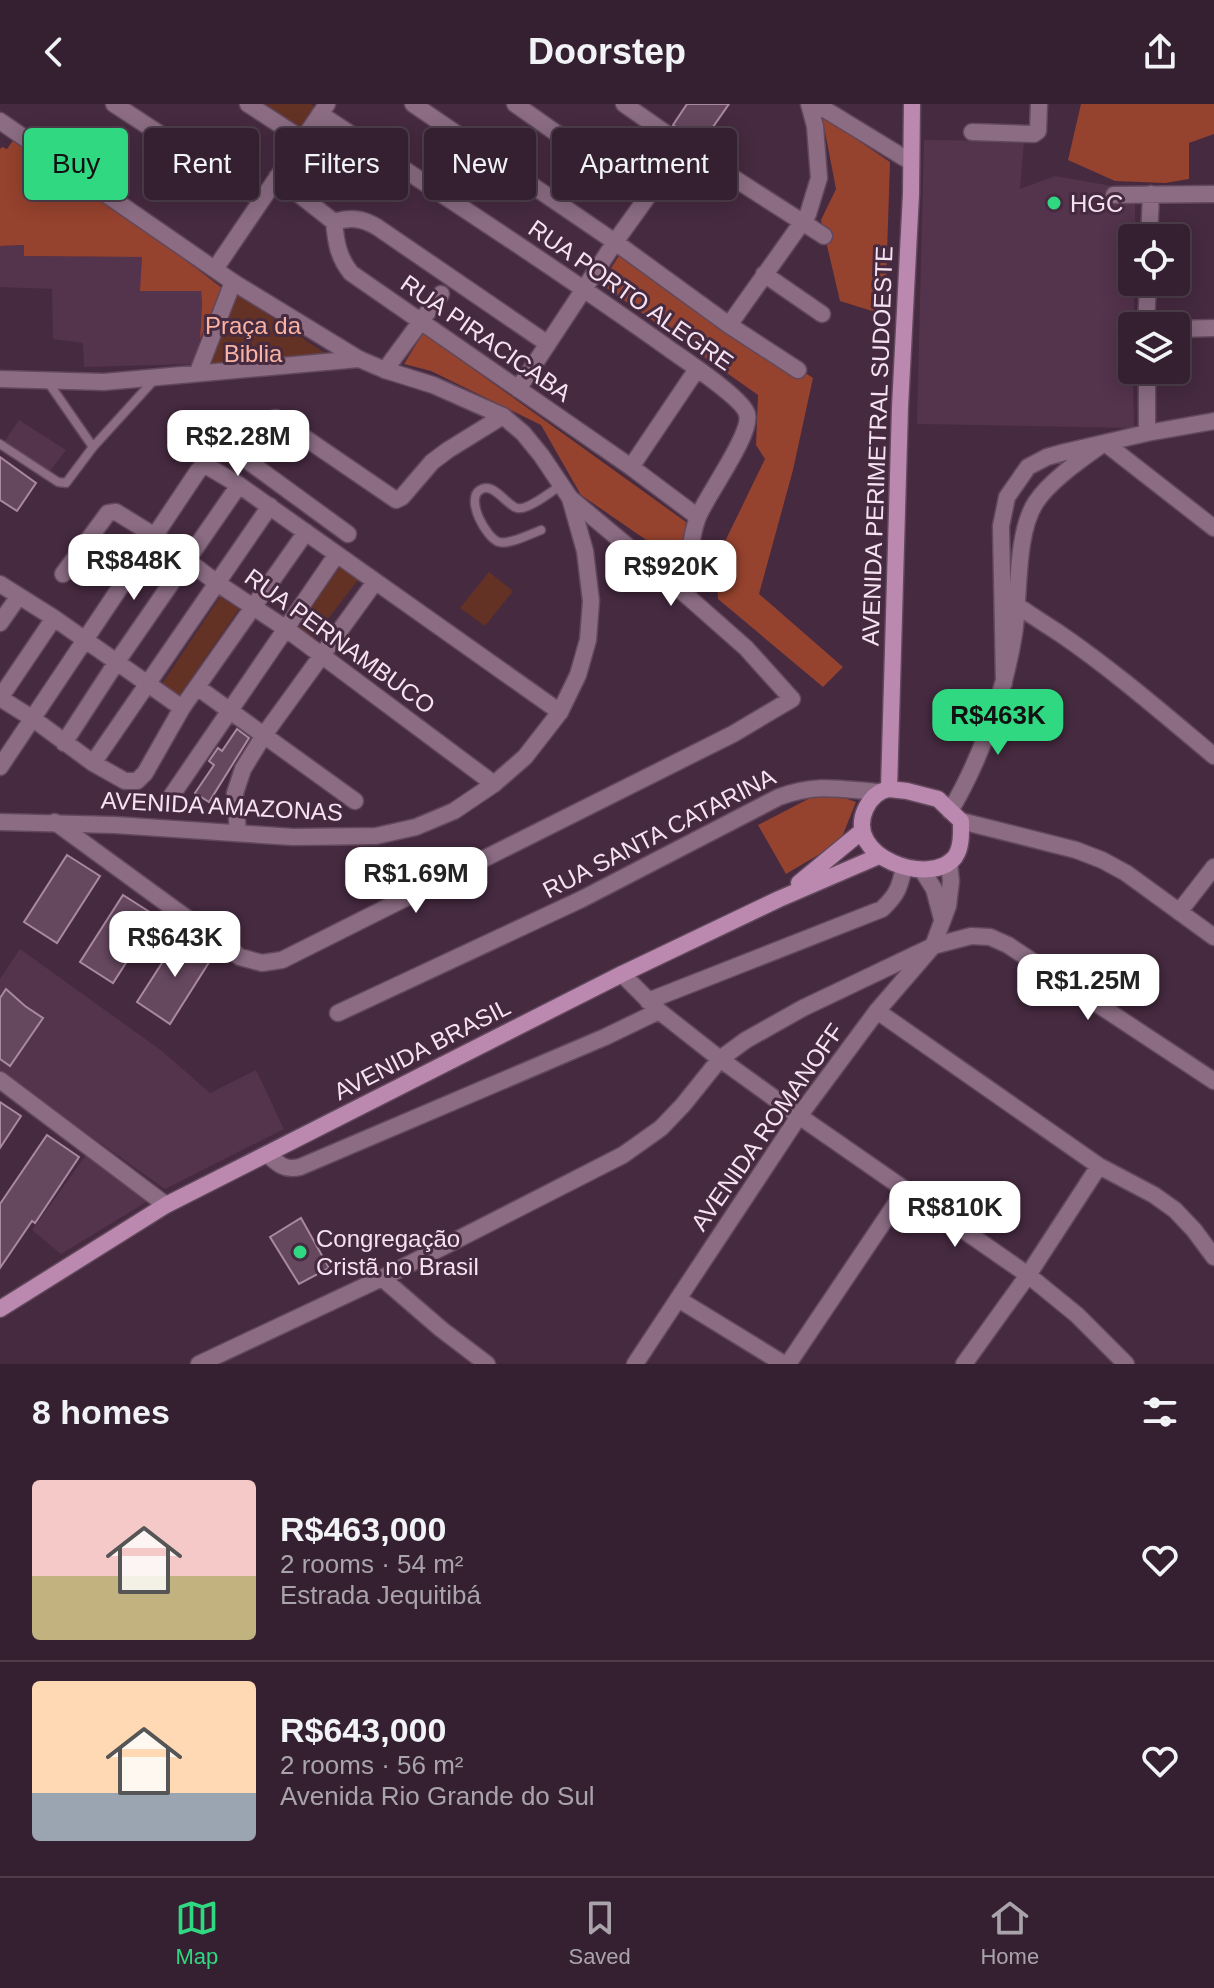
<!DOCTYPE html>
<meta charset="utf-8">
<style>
:root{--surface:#342030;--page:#3f2d3c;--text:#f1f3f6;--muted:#a9a3ab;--line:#4e3e4c;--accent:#31d882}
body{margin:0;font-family:Arial,sans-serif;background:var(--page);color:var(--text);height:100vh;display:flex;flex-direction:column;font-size:30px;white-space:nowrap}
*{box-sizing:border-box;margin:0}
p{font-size:26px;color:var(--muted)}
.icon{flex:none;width:44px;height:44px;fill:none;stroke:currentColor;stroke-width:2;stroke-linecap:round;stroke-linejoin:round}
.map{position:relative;height:1260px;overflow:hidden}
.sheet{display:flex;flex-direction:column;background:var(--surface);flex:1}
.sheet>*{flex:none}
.top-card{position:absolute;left:24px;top:24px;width:800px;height:72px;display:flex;gap:16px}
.buttons{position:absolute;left:1118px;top:120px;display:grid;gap:16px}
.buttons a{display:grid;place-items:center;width:72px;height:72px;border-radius:8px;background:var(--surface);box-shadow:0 4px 20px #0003,0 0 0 2px var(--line);font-size:40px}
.price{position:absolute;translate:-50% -68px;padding:0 18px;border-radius:16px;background:#fff;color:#222;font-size:26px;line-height:52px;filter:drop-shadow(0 2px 4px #0008)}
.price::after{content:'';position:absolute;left:50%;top:48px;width:24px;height:18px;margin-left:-12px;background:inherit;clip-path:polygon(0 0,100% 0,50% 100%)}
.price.on{background:var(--accent);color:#111}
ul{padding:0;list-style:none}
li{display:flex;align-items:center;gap:24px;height:200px;padding:0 32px}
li+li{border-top:2px solid var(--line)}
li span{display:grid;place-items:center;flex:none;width:224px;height:160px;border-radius:8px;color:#555}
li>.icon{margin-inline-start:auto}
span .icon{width:96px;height:96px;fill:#fffc;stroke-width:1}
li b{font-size:34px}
h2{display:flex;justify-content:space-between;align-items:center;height:96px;padding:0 32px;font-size:34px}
.chip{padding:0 28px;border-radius:8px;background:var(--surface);box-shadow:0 4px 20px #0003,0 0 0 2px var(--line);font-size:28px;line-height:72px}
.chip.on{background:var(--accent);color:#111}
header{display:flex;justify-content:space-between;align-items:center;height:104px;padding:0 32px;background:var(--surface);font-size:36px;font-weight:700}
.dock{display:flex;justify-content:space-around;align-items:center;height:112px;border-top:2px solid var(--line);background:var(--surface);font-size:22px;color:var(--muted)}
.dock a{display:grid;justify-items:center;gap:4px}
.dock .on{color:var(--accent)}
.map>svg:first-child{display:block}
.built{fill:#54334d}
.green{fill:#643225}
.forest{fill:#95422e}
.building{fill:#65475e;stroke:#a988a1;stroke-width:2}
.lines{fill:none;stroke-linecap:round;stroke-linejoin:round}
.service-casing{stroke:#62485c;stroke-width:11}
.minor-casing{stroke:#62485c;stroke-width:19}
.tertiary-casing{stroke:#62485c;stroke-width:19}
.secondary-casing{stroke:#62485c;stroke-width:19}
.service{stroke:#8b6c83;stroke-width:8}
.minor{stroke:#8b6c83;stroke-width:16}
.tertiary{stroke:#8b6c83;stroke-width:16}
.secondary{stroke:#bb89b0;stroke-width:16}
.poi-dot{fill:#31d882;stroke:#462a40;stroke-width:3}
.labels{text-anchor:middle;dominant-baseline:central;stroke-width:6;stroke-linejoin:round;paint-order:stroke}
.poi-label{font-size:24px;fill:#f6e3f1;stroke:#462a40;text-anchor:start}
.street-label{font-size:24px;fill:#f6e3f1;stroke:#462a40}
.park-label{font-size:24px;fill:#fbb3a1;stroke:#462a40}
</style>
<header><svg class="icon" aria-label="back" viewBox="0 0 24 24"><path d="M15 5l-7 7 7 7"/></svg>Doorstep<svg class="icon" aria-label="share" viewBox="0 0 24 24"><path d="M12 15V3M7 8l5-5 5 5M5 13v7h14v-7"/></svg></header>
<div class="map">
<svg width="1214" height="1260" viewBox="0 0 1214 1260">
<rect width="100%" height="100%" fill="#462a40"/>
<path class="built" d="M924,36L1024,37L1020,85L1055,72L1135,86V134H1132V178H1135L1134,222H1132L1134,324L917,320Z
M24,141V152L142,153L201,187L202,199L200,235L193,260L84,263L83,239L53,235L52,185L0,183V142Z
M19,316L66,346L47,371L2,341Z
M20,845L162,947L210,989L256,966L284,1025L165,1085L0,968V875Z
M86,1051L148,1097L61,1150L32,1126Z"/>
<path class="green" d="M261,0H311L318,5L297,28Z
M237,190L329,252L210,261Z
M340,463L358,476L313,534L298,523Z
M489,468L513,487L485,522L460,504Z
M220,493L239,505L176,596L160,583Z"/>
<path class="forest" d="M1081,0H1214V30L1189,39V75L1165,79L1115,77L1068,56Z
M822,12L890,58L885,211L840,197L821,116L836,85Z
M15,34L154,132L222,184L200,235L202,199L201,187H140L142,153L24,152V141L0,142V45L2,43L7,45Z
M620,150L813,274L793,366L759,490L843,563L823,583L718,495L716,456L765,355L756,341L758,291L601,180Z
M423,229L686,418L681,460L581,391L541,321L431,267L404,260Z
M833,690L856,698L840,738L786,770L758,721L812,693Z"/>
<path class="building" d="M687,0H729L701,40L673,21Z
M0,353L36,379L17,407L0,396Z
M237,625L249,634L209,698L195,689L214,661L209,657L218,644L222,647Z
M67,751L100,772L57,839L24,818Z
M123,791L156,812L113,879L80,858Z
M180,831L213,852L170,920L137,898Z
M6,885L25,902L43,914L10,962L0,955V894Z
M0,998L21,1012L0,1044Z
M47,1031L79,1053L35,1119L32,1117L0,1164V1100Z
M301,1114L329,1164L299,1180L270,1133Z"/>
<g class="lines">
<g class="service-casing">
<path id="service" d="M48,278L93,343
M0,340L58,378L66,379L93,343L154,276
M541,426C531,430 508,441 499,438C486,434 465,395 480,386C493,377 506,401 517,404C527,407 552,387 561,381"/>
</g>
<g class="minor-casing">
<path id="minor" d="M114,0L261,96
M248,0L302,35
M413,0L615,138L729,221L798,266
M515,0L647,93
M624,0L684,42L824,132
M816,0L911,58
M320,10C437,87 554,163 668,244C683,255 743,294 747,310C753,329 706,392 698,413C689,436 689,466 686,491
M972,28L1034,30L1038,27L1039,0
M277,73L334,118C336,138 338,153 351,169L631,363L698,413
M1114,91L1214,90
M334,118C350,113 362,114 377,123L548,240
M1149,134L1151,90
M215,165L327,0
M764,170L822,210
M729,221L808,110L819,74L815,22L809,0
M1146,222L1148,178
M1176,225L1214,224
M385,266L441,190
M1147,266V329
M198,268L233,178
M0,275L104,278L359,255
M518,285L615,138L684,42
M1105,339L1214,424
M631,363L697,265
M348,430L237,349L235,339C243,323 260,318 276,314L396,396L402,393L432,358L448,346L503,312
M63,470L108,409L116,408L155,432L217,479L285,524L494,680
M0,480L54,514L182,604
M1018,502C1031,511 1045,520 1059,529C1112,565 1165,611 1214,652
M0,519L19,492
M1004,579L1001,422L1007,393L1028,363L1047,353L1065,348L1147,329L1214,317
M197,583L355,697
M0,594L32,614L93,659L125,677H137L145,669L182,604L306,428
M0,594L54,514
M64,639L116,559L239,381
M93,659L270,402
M0,663L198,367L201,364L207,362L239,381L560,608
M172,691L337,450
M950,707C980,657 1005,587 1014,530C1020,492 1015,430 1036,398C1050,377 1079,357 1100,342
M961,717L1076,746L1102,756L1126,769L1214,833
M55,718L240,853L262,859L282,856L733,630L792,595L746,544L686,491L570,394
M238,729L235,689L243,665L264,631L375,478
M1179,808L1214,763
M622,870L659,907L720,955L799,1012L1028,1171L1077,1211L1126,1260
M648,897L882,805C897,791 900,783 904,763
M877,907L1099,1062L1154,1091L1175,1106L1194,1126L1214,1153
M338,909L582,795L779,693C818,679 839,685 878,688
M0,976L166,1101
M267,1050C278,1060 285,1067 300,1063L605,933L659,907
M382,1174L441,1225L487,1260
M678,1195L784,1260
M199,1260L382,1174L623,1051L661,1024L683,1001L720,955L746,936L803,904L933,842L971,832L990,833L1008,841L1214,977
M788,1260L905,1086
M964,1260L1028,1171L1099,1062"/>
</g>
<g class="tertiary-casing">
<path id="tertiary" d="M0,17L233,178L359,255L385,266L433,281L503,312L523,329L541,351L570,394L585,447L591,497L588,536L578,571L560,608L525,653L494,680L454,707L416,723L376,732L293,733L115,721L0,718
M922,766L934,785L942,815
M635,1260L799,1012L877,907L933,842L948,802L951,777L949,758"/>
</g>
<g class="secondary-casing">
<path id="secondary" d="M889,685L900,303L911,90L912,0
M889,685L907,687L938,695L961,717C961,729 962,743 955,753C931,784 842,753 866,704C871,694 878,687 889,685Z
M799,779L862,727
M0,1205L166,1101L622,870L779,795L879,752"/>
</g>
<use href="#service" class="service"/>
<use href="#minor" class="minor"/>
<use href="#tertiary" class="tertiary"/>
<use href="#secondary" class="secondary"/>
</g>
<g class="poi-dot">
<circle cx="1054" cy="99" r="8"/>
<circle cx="300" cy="1148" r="8"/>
</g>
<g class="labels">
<g class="poi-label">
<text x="1070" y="99">HGC</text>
<text x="316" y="1134">Congregação<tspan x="316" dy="28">Cristã no Brasil</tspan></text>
</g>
<g class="street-label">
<text transform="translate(631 191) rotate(35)">RUA PORTO ALEGRE</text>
<text transform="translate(486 234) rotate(35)">RUA PIRACICABA</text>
<text transform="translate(877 342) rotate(-88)">AVENIDA PERIMETRAL SUDOESTE</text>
<text transform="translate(340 537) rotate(36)">RUA PERNAMBUCO</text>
<text transform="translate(222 702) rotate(3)">AVENIDA AMAZONAS</text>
<text transform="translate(659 729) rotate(-27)">RUA SANTA CATARINA</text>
<text transform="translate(422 945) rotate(-27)">AVENIDA BRASIL</text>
<text transform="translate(767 1023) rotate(-55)">AVENIDA ROMANOFF</text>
</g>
<g class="park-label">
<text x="253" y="221">Praça da<tspan x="253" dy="28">Biblia</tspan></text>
</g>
</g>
</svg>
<div class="buttons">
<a><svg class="icon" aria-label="locate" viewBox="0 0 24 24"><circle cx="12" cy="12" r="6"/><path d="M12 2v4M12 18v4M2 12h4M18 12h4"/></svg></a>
<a><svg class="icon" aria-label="layers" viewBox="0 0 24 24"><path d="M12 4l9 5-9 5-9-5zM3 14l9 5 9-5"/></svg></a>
</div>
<b class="price" style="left:238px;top:374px">R$2.28M</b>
<b class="price" style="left:134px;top:498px">R$848K</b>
<b class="price" style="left:671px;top:504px">R$920K</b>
<b class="price on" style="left:998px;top:653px">R$463K</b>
<b class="price" style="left:416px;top:811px">R$1.69M</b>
<b class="price" style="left:175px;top:875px">R$643K</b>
<b class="price" style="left:1088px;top:918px">R$1.25M</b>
<b class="price" style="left:955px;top:1145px">R$810K</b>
<div class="top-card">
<a class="chip on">Buy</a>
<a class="chip">Rent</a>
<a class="chip">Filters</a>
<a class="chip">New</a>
<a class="chip">Apartment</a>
</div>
</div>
<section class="sheet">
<h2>8 homes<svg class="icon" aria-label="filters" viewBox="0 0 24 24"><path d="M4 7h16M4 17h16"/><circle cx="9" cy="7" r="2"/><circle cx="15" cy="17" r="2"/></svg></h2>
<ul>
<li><span style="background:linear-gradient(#f6c9c9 60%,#c2b280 0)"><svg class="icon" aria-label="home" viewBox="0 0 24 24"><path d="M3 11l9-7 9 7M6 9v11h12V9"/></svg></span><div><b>R$463,000</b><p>2 rooms · 54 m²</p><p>Estrada Jequitibá</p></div><svg class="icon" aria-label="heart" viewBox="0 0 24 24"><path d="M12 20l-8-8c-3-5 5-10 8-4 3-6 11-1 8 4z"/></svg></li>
<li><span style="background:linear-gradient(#ffd9b3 70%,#9aa5b1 0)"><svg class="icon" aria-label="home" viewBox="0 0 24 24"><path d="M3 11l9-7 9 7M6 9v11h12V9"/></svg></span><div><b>R$643,000</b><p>2 rooms · 56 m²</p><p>Avenida Rio Grande do Sul</p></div><svg class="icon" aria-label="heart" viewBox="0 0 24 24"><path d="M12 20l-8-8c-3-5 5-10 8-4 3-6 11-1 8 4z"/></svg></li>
</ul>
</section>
<nav class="dock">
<a class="on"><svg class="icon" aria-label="map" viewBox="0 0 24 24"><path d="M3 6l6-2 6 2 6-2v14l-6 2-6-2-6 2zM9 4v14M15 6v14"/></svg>Map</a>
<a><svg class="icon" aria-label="saved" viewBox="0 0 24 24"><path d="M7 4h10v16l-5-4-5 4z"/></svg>Saved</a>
<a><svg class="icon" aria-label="home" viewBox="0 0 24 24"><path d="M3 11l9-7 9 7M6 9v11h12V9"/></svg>Home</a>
</nav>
